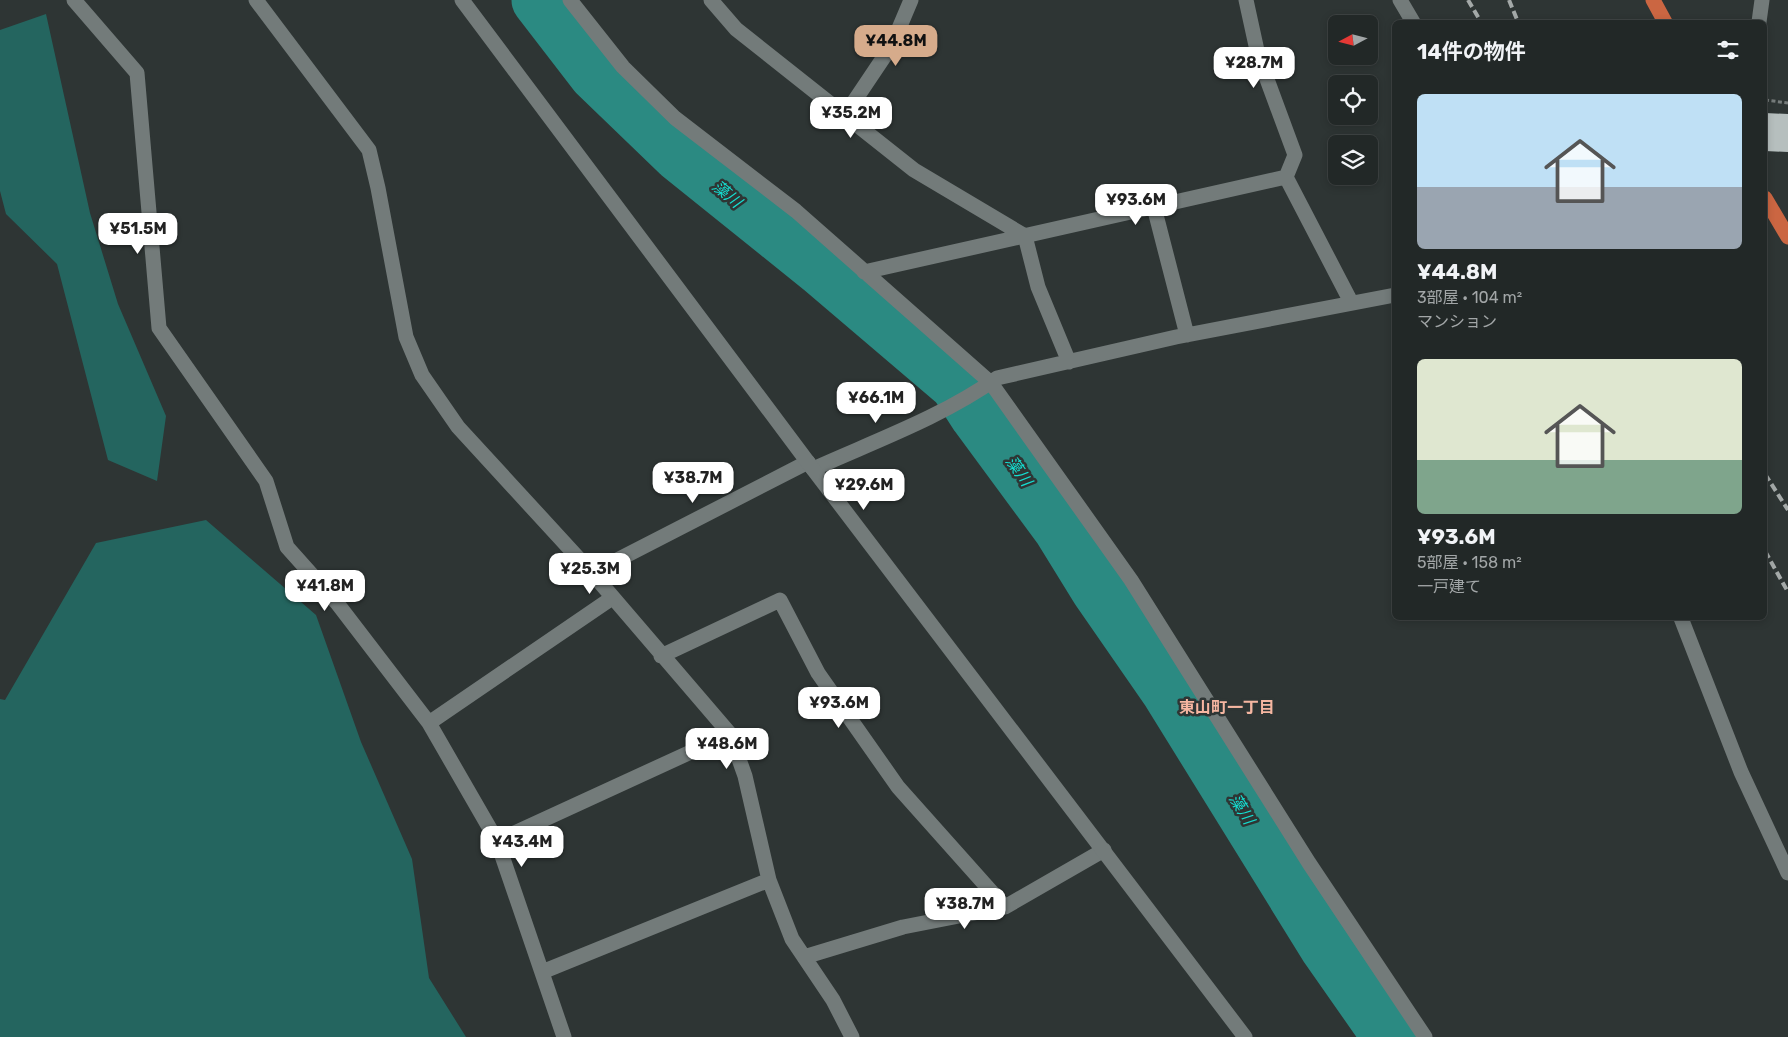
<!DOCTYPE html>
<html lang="ja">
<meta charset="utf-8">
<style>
:root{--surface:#222827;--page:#2a302f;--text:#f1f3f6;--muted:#a2a6a7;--line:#3f4444;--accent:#d6ab8b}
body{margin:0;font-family:Rubik,"Noto Sans JP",sans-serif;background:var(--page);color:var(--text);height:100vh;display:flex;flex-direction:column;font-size:19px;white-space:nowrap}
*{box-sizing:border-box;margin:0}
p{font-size:16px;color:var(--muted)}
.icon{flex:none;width:28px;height:28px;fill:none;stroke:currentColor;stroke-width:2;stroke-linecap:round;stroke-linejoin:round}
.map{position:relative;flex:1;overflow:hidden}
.sheet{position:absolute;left:1392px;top:20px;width:375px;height:600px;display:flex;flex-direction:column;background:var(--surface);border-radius:8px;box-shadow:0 2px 8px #0003,0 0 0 1px var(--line)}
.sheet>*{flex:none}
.needle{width:32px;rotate:263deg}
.controls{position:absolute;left:1328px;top:15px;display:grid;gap:10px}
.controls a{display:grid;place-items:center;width:50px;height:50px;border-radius:8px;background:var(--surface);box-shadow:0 2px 8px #0003,0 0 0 1px var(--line);font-size:25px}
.price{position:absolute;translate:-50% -42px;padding:0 11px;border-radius:10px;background:#fff;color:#222;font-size:16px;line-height:32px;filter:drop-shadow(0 1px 2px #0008)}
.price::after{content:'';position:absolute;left:50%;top:30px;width:15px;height:11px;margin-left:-8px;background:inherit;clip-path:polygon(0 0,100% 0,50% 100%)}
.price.on{background:var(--accent);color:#111}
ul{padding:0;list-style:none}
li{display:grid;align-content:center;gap:10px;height:265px;padding:0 25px}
li span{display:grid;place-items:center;height:155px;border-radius:8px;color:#555}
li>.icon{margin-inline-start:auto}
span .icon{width:90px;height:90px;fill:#fffc;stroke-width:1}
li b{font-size:21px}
h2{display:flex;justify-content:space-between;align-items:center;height:60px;padding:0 25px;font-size:21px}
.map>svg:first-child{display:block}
.forest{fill:#24655f}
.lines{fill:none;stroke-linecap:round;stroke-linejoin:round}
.river{stroke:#2b8a82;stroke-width:55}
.building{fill:#b6bfbe}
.path{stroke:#767c7b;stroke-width:3;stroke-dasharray:4 2.5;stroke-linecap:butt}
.minor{stroke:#737b7a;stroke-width:15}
.tertiary{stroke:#737b7a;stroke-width:15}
.trunk{stroke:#cb6642;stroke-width:15}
.rail{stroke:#a4a9a8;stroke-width:4;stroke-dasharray:8 4;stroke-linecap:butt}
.labels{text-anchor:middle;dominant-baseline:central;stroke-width:5;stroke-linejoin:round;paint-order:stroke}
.water-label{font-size:16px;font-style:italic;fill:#15ddd0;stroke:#2e3534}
.neighbourhood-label{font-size:16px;font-weight:bold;fill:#f5b6a1;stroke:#2e3534}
</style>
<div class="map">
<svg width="1788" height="1037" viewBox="0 0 1788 1037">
<rect width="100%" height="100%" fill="#2e3534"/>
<path class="forest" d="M46,14L90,213L118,304L166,416L157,481L108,460L57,264L6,214L0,191V30Z
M206,520L316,615L361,742L412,859L429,978L466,1037H0V699L5,700L96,543Z"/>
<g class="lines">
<path class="river" d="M539,0L596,74L679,154L822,269L957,384L977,415L1061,529L1098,589L1168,690L1327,947L1390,1037"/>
</g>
<path class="building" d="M1765,113L1788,114V152L1765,151Z"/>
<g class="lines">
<path class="path" d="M1765,100L1788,103"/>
<path class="minor" d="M74,0L137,73L159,328L266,481L287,547L337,603L429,723L497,841L564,1037
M256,0L369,150L378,188L406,337L422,375L458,427L592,573L730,734L745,776L769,880L792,939L833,1000L852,1037
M570,0L623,67L675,118L796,211L991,383L1131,580L1309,863L1425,1037
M711,0L736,29L914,170L1025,236L1038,287L1069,362
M1246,0L1258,55L1295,155L1286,177
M1400,0L1413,22
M1759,22L1762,0
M845,115L892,45L911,0
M1154,207L1187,335
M864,272L1286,177L1351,302
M813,469C875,441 942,417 997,378L1176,337L1395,295
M592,573L808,462
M1681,618L1741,772L1788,873
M661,656L780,600L818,673L898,787L1005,907
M429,723L612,598
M497,841L730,734
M804,957L903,927L1005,907L1104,850
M542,972L769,880"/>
<path class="tertiary" d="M462,0L813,469L1245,1037"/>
<path class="trunk" d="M1653,0L1665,22
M1765,198L1788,237"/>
<path class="rail" d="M1468,0L1481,22
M1509,0L1518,22
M1765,474L1788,510
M1765,551L1788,592"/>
</g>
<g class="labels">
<g class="water-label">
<text transform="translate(727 194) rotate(40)">藻川</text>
<text transform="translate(1019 471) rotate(55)">藻川</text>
<text transform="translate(1242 809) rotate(58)">藻川</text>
</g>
<g class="neighbourhood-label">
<text x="1227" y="707">東山町一丁目</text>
</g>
</g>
</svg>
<div class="controls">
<a><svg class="needle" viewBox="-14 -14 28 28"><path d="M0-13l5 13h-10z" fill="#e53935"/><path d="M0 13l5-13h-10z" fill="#a2a6a7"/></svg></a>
<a><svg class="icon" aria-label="locate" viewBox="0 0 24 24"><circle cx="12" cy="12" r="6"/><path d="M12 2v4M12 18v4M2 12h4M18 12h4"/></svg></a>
<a><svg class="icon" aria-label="layers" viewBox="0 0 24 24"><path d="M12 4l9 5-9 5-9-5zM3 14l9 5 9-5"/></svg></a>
</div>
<b class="price on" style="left:896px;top:67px">¥44.8M</b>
<b class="price" style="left:1254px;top:89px">¥28.7M</b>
<b class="price" style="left:851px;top:139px">¥35.2M</b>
<b class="price" style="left:1136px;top:226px">¥93.6M</b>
<b class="price" style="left:138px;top:255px">¥51.5M</b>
<b class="price" style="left:876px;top:424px">¥66.1M</b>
<b class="price" style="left:693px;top:504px">¥38.7M</b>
<b class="price" style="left:864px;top:511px">¥29.6M</b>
<b class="price" style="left:590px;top:595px">¥25.3M</b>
<b class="price" style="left:325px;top:612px">¥41.8M</b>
<b class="price" style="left:839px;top:729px">¥93.6M</b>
<b class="price" style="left:727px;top:770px">¥48.6M</b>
<b class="price" style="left:522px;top:868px">¥43.4M</b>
<b class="price" style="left:965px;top:930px">¥38.7M</b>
<section class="sheet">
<h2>14件の物件<svg class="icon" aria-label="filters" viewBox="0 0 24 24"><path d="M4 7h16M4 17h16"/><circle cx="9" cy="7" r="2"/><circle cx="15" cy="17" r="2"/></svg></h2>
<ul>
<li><span style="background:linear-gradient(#bfe0f5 60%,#9aa5b1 0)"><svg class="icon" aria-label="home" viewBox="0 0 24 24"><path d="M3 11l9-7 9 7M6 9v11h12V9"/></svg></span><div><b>¥44.8M</b><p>3部屋 · 104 m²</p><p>マンション</p></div></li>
<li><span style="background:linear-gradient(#dfe7d0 65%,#7fa58c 0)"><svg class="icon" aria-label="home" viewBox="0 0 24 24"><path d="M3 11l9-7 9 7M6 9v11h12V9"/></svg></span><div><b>¥93.6M</b><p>5部屋 · 158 m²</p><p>一戸建て</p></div></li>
</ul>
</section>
</div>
